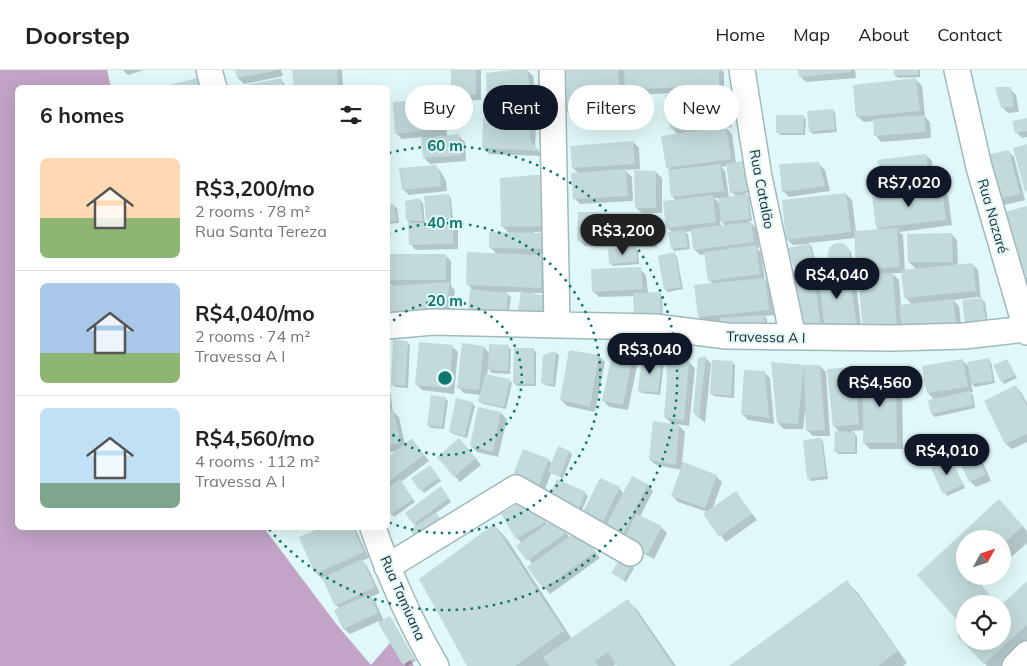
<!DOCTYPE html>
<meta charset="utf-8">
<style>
:root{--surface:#fff;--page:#f2f2f2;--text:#222;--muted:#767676;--line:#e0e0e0;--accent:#111827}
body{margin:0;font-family:Mulish,sans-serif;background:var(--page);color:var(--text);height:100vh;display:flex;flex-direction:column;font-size:19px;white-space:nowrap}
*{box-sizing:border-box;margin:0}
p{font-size:16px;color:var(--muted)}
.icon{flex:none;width:28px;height:28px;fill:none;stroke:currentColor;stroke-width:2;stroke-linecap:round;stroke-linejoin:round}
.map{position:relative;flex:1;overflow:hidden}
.panel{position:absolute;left:15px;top:15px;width:375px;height:445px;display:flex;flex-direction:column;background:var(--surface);border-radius:8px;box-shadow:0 5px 20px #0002}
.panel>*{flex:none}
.banner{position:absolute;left:405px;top:15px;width:475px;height:45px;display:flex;gap:10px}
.needle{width:32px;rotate:50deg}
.buttons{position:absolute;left:956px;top:460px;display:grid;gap:10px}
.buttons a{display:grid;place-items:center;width:55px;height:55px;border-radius:50%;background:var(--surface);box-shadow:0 5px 20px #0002;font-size:25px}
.price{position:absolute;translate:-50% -42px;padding:0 11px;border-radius:18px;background:var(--accent);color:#fff;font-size:16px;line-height:32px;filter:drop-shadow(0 1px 2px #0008)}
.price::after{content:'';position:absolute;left:50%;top:30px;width:15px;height:11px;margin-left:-8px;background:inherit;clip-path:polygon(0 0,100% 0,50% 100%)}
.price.on{background:#222;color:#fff}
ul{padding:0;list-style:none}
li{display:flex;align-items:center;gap:15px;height:125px;padding:0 25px}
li+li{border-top:1px solid var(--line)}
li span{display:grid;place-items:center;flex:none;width:140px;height:100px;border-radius:8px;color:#555}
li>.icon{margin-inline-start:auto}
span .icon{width:60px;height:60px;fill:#fffc;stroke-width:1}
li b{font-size:21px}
h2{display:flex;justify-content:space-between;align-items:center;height:60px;padding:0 25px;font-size:21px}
.pill{padding:0 18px;border-radius:22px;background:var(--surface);box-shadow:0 5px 20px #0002;font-size:18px;line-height:45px}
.pill.on{background:var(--accent);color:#fff}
header{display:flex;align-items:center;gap:30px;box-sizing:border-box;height:70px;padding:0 25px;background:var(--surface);border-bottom:1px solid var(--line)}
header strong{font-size:24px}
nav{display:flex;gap:28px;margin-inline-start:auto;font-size:18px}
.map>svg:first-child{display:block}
.forest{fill:#c2a4c6}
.shadow{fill:#0003;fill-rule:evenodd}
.building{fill:#c2dada}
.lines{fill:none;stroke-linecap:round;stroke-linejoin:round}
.minor-casing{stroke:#a1b9b9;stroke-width:28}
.minor{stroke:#fff;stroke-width:25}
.ring{fill:none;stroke:#0f766e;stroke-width:2.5;stroke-dasharray:2.5 5}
.labels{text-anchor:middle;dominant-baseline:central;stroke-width:4;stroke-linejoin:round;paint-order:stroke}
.street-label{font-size:14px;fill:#1f2828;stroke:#e0f8f9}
.centre{fill:#0f766e;stroke:#e0f8f9;stroke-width:2.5}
.ring-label{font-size:15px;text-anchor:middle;font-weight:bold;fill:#0f766e;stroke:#e0f8f9;stroke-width:4;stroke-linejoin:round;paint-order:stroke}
</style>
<header>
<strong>Doorstep</strong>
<nav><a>Home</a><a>Map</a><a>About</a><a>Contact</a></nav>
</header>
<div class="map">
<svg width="1027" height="596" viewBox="0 0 1027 596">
<rect width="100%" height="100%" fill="#e0f8f9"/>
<path class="forest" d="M0,0H107L111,17L18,18V458H264L337,555L371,595L396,566L414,596H0Z"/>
<path class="shadow" d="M123,0H144L128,5Z
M236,0H281L283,6L244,14L238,8Z
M294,0H342L343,18H295Z
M452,0H481V30L459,31L460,54H450L446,50L447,67L459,66L465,72L466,91L430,94L424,88L422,67L402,69L396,63L440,29L446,35L457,30L452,24Z
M523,0H527L533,6L537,35L494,39L488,33Z
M563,0H722L724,2V21L728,25L732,57L726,58L732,64L736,93L755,122L745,123L749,128L752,151H749L757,159L759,178H757L761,183L765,210L771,215L774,245L764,246L767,249L768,261L722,251L705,253L699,247L714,215L709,210L706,184L700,185L694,179L692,161L685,162L688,164L690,179L674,181L672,178L673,163L667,157L676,131L672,126L671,101L667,97L678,65L672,58L675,23L632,25L627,20L628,46L573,48L565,40ZM727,96L731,122L736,126L729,127L725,101L721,97ZM714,128H719L720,134ZM720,150L726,156L721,157Z
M799,0H855L856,8L806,12L800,6Z
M895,0H920V7L898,8L895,5Z
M281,9L287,18H242Z
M916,10L922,16L925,47L930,52L931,68L881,72L876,66L874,51L864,52L858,47Z
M1010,19L1016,25L1019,42L1008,43L1002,37Z
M461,32H462L464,53L463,54Z
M833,40L835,43L837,62L813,64L810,61Z
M804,47L806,49L805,65H780L778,62Z
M1027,49V67L1022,68L1016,62Z
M530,51L536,57L535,78L543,86L489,84L483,78Z
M633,72L639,78L640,99L625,100L632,107L633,131L580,134L574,128L579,104L573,98Z
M1008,81L1014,87L1025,130L1000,136Z
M926,85L932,91L935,120H942L948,125L952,155L899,162L903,165L905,201L917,200L909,192L951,164L957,170L958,196L972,194L978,200L981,229L985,232L989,260L979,227L953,230L959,236L962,264L870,267L864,206L857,199L855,168L808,173L812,177L816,194L797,198L794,196L790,179L803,175V174L793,175L787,169L846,124L852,130L856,162L880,161L877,158L889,126L884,121ZM892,203H903L905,227L912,235L901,236L899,210Z
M819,94L825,100L830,121L789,127L783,121Z
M435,96L441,102L446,111L447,121L409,125L403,119Z
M656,102L662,108V143H650L657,150V177H634L638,181L639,194L613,196L610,193L629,179V177L585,176L579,170L643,144L636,138Z
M502,109L553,161L534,162V164H542L548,170V184H539L547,192V223H532V224L547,230L543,254L522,222H506L511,227L508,248L469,241L472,219L468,215L497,184L490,177L510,164L502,156Z
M448,125L451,128L453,150L430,152L427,149Z
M420,130L423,133L425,154H452L458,160V179L416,180L410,174L412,155L407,150Z
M394,136L397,138L399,153L388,154V137Z
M1027,137V204L1025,205V207H1027V216L1025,210L1022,207Z
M839,173L851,182L852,189L846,197H839L831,189L829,180L833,175Z
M675,184L677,187L683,219L668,222L665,219Z
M445,185L451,191V216L455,220L452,243L395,247L389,241L393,217L388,211V186Z
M640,199L646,205L648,223H660L662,226L663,247L638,248L635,226L599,227L593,221Z
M849,200L855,206L862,264L806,269L813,204L821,211Z
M407,273L410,275L408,318L395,317L392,314Z
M452,276L458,282L454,324L422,320L416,314Z
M484,277L490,284L508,277L511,279L510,304L492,303L488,298L487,305L509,310L512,313L506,339L483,334L480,331L481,325L464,323L458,317Z
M388,278L390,298H388Z
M533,279L536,282V316H517L514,313Z
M570,281L599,286L605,292L595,342L567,336L561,330Z
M556,283L559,285L555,317L545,315L543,312L545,286Z
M632,285L638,291L628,340L609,337L604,331Z
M705,287L712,295L711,294L705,353L694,342Z
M661,290L664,292L660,325L642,323L639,321Z
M962,290L969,297L989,290L991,292L995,313L975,317L971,313L973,322L970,323L973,325L975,338L935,347L932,344L930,331L935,330L928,323Z
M1007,290L1017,308L1004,314L1002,311Z
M689,292L695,298L689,356L677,354L685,362L682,393L716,406L722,412L712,440L736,423L757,450L726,472L705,445L708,442L678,432L673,426L682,400L656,395L650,390L673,355L665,347Z
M732,292L735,295L734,328L714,326L712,324Z
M773,293L820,296L826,302L830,366H813L807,360V342H805L803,359H784L778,353Z
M855,298L861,304L862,325L896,303L902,309L903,379H870L864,373V360L852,361L857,366V384H838L836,381L841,363L834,356Z
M764,302L770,308L774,354L748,350L742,344Z
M1015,316L1021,322L1027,333V372L1012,379L1006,374L985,331Z
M388,317L390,320L393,342L399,347L405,375L412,370L429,391L401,412L415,432L394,447L388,440V419L391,417L388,414V388L399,380L388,383Z
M445,328L448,331L444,359L431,358L428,355Z
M472,333L475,336L467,368L453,364L450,362Z
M501,343L507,349L498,387L477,382L471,376Z
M821,369L823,372L828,409L811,411L808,408Z
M969,369L975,375L991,411L976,417L970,411Z
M465,376L481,395L460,412L438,387Z
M570,382L572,385L563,408L551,403L543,425L518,415L548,390L552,393Z
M951,390L965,418L947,426L933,399Z
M432,399L441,411L424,423L413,408Z
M632,408L648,415L653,421L640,447L661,457L667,463L654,489L588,454L619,418L624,424Z
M443,421L451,432L417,457L414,454Z
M585,423L588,426L580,445L552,432Z
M999,431L1027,461V473L1002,495V469H965V506H991L965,534V557L918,506Z
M536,435L547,454L560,455L570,468H585L600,488L550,524L529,498L533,495L518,476L522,473L517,468Z
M494,455L507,469L572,569L628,531L638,541L676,596H619L617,594L613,596H469Z
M311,458H355L369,488L362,491L367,496L380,523L371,527L375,531L384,551L392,550L416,591L407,596L404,594L379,551L350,564L344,559L336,540L340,539L336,535L323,509H322L316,503L315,461Z
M622,489L634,498L626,512L613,503Z
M847,512L858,523L907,593L903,596H731Z
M1027,513V575L1004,596H987L959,566L965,560V571H1002Z"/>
<path class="building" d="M235,0H274V1L237,8Z
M292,0H337L338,18H294Z
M451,0H476V25H451Z
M513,0H527L532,29L487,34L486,3Z
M562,0H618L620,38L564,40Z
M624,0H719V15L625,20Z
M798,0H850L851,2L799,7Z
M894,0H918V5H894Z
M197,8L200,18H161V17Z
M281,8L283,18H241V16Z
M916,8L920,41L856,47L853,15Z
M995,17H1011L1014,37L1001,38Z
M722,18L727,52L670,59L665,25Z
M440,28L441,59L395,64L393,32Z
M460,28L462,51L446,52L444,30Z
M833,39L835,59L809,62L807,41Z
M776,45H804L803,63H776Z
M924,45L926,62L874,66L873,49Z
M483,48L530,50V71L540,81L482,78Z
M1027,48V61L1015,63L1012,51Z
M726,56L731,89L666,98L661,66Z
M459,64L461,85L423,88L421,68Z
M633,71L635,94L572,98L570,76Z
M1027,74V121L1025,122L1013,78Z
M1009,80L1020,124L993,130L982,86Z
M926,84L930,116L883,122L880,97L877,90Z
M748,90L753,120L730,123L726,94Z
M819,92L825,116L782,122L779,94Z
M720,94L724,121L671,127L668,100Z
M436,95L440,104L441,116L402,120L399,98Z
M626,99L628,126L573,129L571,103Z
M634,100L656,101V138H635Z
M547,104V156L501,157L500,108Z
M942,118L946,150L876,158L872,127Z
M846,123L851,162L786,170L782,130Z
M449,124L451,148L426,150L424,126Z
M747,124L750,149L721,152L718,128Z
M713,125L716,152L666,158L663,131Z
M420,128L423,151L406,150L405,131Z
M394,134L397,150L388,152V135Z
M1027,136V206L1021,207L1001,143Z
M578,142L651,143V172L577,171Z
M751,152L754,172L693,180L691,159Z
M408,153H453V174L409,175Z
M897,158L900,197L856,199L854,161Z
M685,160L688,177L671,179L668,162Z
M489,162L542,163V179L489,178Z
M952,163L953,192H908L907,164Z
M828 184a11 11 0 1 1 22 0a11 11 0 1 1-22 0Z
M809,173L814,191L793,196L788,178Z
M756,175L760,204L708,211L704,182Z
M636,177L637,192L609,194L608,179Z
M467,182L542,185L541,218L466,215Z
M675,182L681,217L664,220L658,186Z
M388,184H446V210H388Z
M973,193L976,221L904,228L901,200Z
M641,197L643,219L592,222L591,199Z
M849,199L857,258L825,262L818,202Z
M814,203L821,261L799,264L791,205Z
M893,203L897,259L863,261L858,205Z
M765,208L769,240L698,247L694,215Z
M450,212L446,237L388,242V216Z
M470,219L508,223L506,246L468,242Z
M521,221L545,226L541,252L517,247Z
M660,222L661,245L634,246L633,223Z
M982,228L987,257L966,260L962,230Z
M953,229L957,258L903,264L899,235Z
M764,245L766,259L721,262L720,248Z
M393,270L408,271L405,316L391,315Z
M419,272L453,275L449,318L415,315Z
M462,273L484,276L479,320L457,318Z
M489,274L509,275L508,301L488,300Z
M514,278H534V314L513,313Z
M569,280L599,285L590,337L560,330Z
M613,280L633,284L623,335L602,331Z
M556,281L553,315L541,313L543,285Z
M642,286L662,289L658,323L638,321Z
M706,286L699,349L693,342L698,288Z
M989,288L993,311L971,314L967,292Z
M963,289L968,317L927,323L922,296Z
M1007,289L1015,305L1001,312L993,295Z
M712,290L733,291L731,326L710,324Z
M689,291L684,351L664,347L667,309L666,292Z
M771,292L804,295L798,354L777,353Z
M804,295H820L825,360L806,361Z
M855,297L859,354L833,357L827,299Z
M744,300L765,301L769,348L741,344Z
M863,302H896L897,373H863Z
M485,304L510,309L504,337L478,332Z
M1016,315L1027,337V364L1005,374L984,331Z
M970,321L973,335L931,344L928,330Z
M431,325L446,327L442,357L427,355Z
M456,328L473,332L465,366L449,362Z
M478,337L501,342L493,382L470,376Z
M393,340L401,373L388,376V341Z
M653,351L679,355L676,395L649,390Z
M835,361L855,362V382H834Z
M969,367L986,405L969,412L952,375Z
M412,368L424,385L388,412V387Z
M459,368L476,388L454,407L437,387Z
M821,368L826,406L807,409L803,370Z
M558,376L570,381L560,406L548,401Z
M523,379L549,389L537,420L511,410Z
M952,389L963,415L943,424L931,398Z
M683,392L717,405L705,438L671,426Z
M430,395L439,408L420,421L411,408Z
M632,406L648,414L620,470L603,461Z
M600,408L620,417L600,458L580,448Z
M400,409L413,429L390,445L388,442V418Z
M557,409L586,422L577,443L548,429Z
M441,416L449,428L413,454L405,443Z
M736,421L752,444L719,467L703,444Z
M530,427L545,452L516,469L501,444Z
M999,429L1023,456L1002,475V469H965V506H973L998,534H965V571H1002V534L1027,511V555L984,594L957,566L965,559L917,505Z
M436,442L442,451L417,469L410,460Z
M636,444L662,456L648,484L623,472Z
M555,448L566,463L527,491L516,476Z
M494,454L564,561L515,596H467L419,509Z
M320,458H353L364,482L315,504L299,467Z
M579,460L595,482L543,519L527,497Z
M621,487L632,494L623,510L611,503Z
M362,489L375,517L335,536L322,508Z
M847,510L898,581L878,596H729Z
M370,524L378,543L343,559L334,540Z
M628,529L673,596H617L608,582L595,591L598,596H549L543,587Z
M390,546L414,588L403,595L378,553Z"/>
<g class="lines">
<g class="minor-casing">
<path id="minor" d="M209,0L214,18
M552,0L557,255
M742,0L759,107L793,267
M957,0L979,97L1027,262
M388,256L433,252L557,255L655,257L727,266L893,268L964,266L1025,259
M373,458C390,506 410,552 436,596
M387,497L516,418L630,483
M1015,596L1027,584"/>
</g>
<use href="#minor" class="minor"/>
</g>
<g class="ring">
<path d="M388 256A77 77 0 1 1 388 360"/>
<path d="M388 164A155 155 0 1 1 388 452"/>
<path d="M389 83A232 232 0 1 1 269 459"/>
</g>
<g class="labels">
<g class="street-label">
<text transform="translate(762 119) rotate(79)">Rua Catalão</text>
<text transform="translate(993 146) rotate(74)">Rua Nazaré</text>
<text transform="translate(766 267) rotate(1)">Travessa A I</text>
<text transform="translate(403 528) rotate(66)">Rua Tamuana</text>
</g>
</g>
<circle cx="445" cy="308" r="8" class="centre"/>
<g class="ring-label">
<text x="445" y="81">60 m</text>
<text x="445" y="158">40 m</text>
<text x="445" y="236">20 m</text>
</g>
</svg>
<div class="buttons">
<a><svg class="needle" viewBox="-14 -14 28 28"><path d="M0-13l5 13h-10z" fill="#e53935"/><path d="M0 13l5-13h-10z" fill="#767676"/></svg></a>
<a><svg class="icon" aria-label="locate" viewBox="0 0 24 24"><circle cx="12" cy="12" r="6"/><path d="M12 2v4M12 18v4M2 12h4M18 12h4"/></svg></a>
</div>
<b class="price" style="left:909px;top:138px">R$7,020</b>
<b class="price on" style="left:623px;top:186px">R$3,200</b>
<b class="price" style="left:837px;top:230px">R$4,040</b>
<b class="price" style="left:650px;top:305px">R$3,040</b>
<b class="price" style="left:880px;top:338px">R$4,560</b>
<b class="price" style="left:947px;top:406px">R$4,010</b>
<div class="banner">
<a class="pill">Buy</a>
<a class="pill on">Rent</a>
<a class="pill">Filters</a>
<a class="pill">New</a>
</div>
<section class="panel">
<h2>6 homes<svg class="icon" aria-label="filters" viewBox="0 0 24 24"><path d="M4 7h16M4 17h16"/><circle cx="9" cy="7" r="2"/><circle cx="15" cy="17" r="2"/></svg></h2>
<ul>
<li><span style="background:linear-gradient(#ffd9b3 60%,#8fb573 0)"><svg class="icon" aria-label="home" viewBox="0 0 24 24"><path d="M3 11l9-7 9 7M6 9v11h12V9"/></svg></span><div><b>R$3,200/mo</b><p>2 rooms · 78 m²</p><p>Rua Santa Tereza</p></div></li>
<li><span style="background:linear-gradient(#a9c7e8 70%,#8fb573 0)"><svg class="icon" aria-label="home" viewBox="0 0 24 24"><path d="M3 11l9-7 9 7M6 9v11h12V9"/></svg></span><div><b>R$4,040/mo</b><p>2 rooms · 74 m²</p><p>Travessa A I</p></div></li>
<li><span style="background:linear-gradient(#bfe0f5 75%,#7fa58c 0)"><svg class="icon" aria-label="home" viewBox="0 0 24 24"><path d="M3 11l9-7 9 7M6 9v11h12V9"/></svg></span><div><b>R$4,560/mo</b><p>4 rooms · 112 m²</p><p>Travessa A I</p></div></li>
</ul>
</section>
</div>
